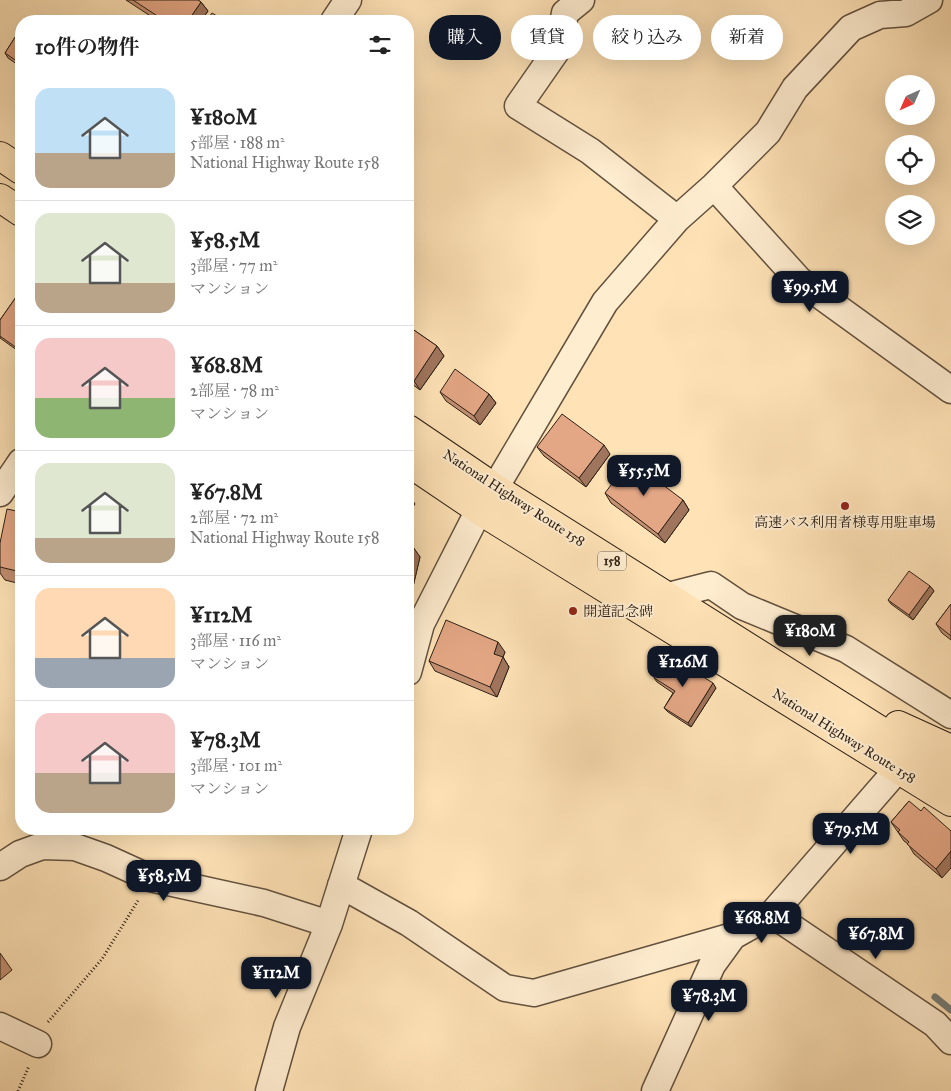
<!DOCTYPE html>
<html lang="ja">
<meta charset="utf-8">
<style>
:root{--surface:#fff;--page:#f2f2f2;--text:#222;--muted:#767676;--line:#e0e0e0;--accent:#111827}
body{margin:0;font-family:"IM FELL Great Primer","Noto Serif JP",serif;background:var(--page);color:var(--text);height:100vh;display:flex;flex-direction:column;font-size:19px;white-space:nowrap}
*{box-sizing:border-box;margin:0}
p{font-size:16px;color:var(--muted)}
.icon{flex:none;width:28px;height:28px;fill:none;stroke:currentColor;stroke-width:2;stroke-linecap:round;stroke-linejoin:round}
.map{position:relative;flex:1;overflow:hidden}
.details{position:absolute;left:15px;top:15px;width:399px;height:820px;display:flex;flex-direction:column;background:var(--surface);border-radius:20px;box-shadow:0 5px 20px #0002}
.details>*{flex:none}
.guide{position:absolute;left:429px;top:15px;width:446px;height:45px;display:flex;gap:10px}
.needle{width:32px;rotate:225deg}
.fabs{position:absolute;left:885px;top:75px;display:grid;gap:10px}
.fabs a{display:grid;place-items:center;width:50px;height:50px;border-radius:50%;background:var(--surface);box-shadow:0 5px 20px #0002;font-size:25px}
.price{position:absolute;translate:-50% -42px;padding:0 11px;border-radius:10px;background:var(--accent);color:#fff;font-size:16px;line-height:32px;filter:drop-shadow(0 1px 2px #0008)}
.price::after{content:'';position:absolute;left:50%;top:30px;width:15px;height:11px;margin-left:-8px;background:inherit;clip-path:polygon(0 0,100% 0,50% 100%)}
.price.active{background:#222;color:#fff}
ul{padding:0;list-style:none}
li{display:flex;align-items:center;gap:15px;height:125px;padding:0 20px}
li+li{border-top:1px solid var(--line)}
li span{display:grid;place-items:center;flex:none;width:140px;height:100px;border-radius:15px;color:#555}
li>.icon{margin-inline-start:auto}
span .icon{width:60px;height:60px;fill:#fffc;stroke-width:1}
li b{font-size:21px}
h2{display:flex;justify-content:space-between;align-items:center;height:60px;padding:0 20px;font-size:21px}
.pill{padding:0 18px;border-radius:22px;background:var(--surface);box-shadow:0 5px 20px #0002;font-size:18px;line-height:45px}
.pill.active{background:var(--accent);color:#fff}
.map>svg:first-child{display:block}
.lines{fill:none;stroke-linecap:round;stroke-linejoin:round}
.stream{stroke:#767d78;stroke-width:7}
.minor-casing{stroke:#62513e;stroke-width:29}
.highway-casing{stroke:#2d2016;stroke-width:30}
.path{stroke:#2d2016;stroke-width:3;stroke-dasharray:1 2.5;stroke-linecap:butt}
.minor{stroke:#ffedd0;stroke-width:26}
.highway{stroke:#ffe3b7;stroke-width:28}
.wall{fill:#c49072;stroke:#2d2016}
.shaded-wall{fill:#a0755d;stroke:#2d2016}
.building{fill:#e4a785;stroke:#2d2016}
.poi-dot{fill:#8f2418;stroke:#ffedd0;stroke-width:2}
.labels{text-anchor:middle;dominant-baseline:central;stroke-width:4;stroke-linejoin:round;paint-order:stroke}
.shield{fill:#ffedd0;stroke:#6c5e4e;stroke-width:1}
.shield-label{font-size:12px;font-weight:bold;fill:#2d2016}
.street-label{font-size:14px;fill:#2d2016;stroke:#ffedd0}
.poi-label{font-size:14px;fill:#2d2016;stroke:#ffedd0}
</style>
<div class="map">
<svg width="951" height="1091" viewBox="0 0 951 1091">
<rect width="100%" height="100%" fill="#ffe3b7"/>
<filter id="stains"><feTurbulence type="fractalNoise" baseFrequency=".004" numOctaves="4"/><feColorMatrix values="0 0 0 0 .2 0 0 0 0 .09 0 0 0 0 .02 0 0 0 .5 -.17"/></filter>
<radialGradient id="worn" r=".72"><stop offset=".6" stop-color="#630" stop-opacity="0"/><stop offset="1" stop-color="#630" stop-opacity=".3"/></radialGradient>
<g class="lines">
<path class="stream" d="M935,997L951,1010"/>
<g class="minor-casing">
<path id="minor" d="M581,0L565,13L559,47L518,106L590,151L677,219
M334,21L348,0
M714,186L799,280L951,390
M0,493L21,462
M668,596L711,585L742,606L846,649L951,715
M408,672L421,624L479,510L495,488L605,302L677,219L714,186L768,132L795,88L851,28L880,15L906,13L929,0
M0,867L20,854L42,846L75,847L106,858L150,878L264,903L329,924
M341,885L409,923L505,988L534,993L733,936L772,914L898,769
M772,914L935,1024L951,1041
M0,1026L38,1044
M269,1091L287,1027L329,924L359,829
M655,1091L712,965L733,936"/>
</g>
<g class="highway-casing">
<path id="highway" d="M0,156L21,170
M0,198L21,212
M408,429L495,488L951,775
M408,462L479,510L951,802
M898,725L951,749"/>
</g>
<path class="path" d="M48,1022L102,959L139,899
M18,1091L29,1066"/>
<use href="#minor" class="minor"/>
<use href="#highway" class="highway"/>
</g>
<path class="wall" d="M126,0H198L201,2L208,11L201,21H158Z
M21,28V67L8,58L5,53Z
M21,290V353L0,338V320Z
M408,326L437,346L444,356L420,390L408,381Z
M440,392L489,394L496,403L480,425L446,401Z
M537,447L610,454L586,487L544,456Z
M605,493L683,500L689,510L665,543L611,503Z
M21,512V584L5,580L0,573V543Z
M408,546L413,547L420,557L412,591L408,590Z
M930,586L934,591L913,620L891,604L888,600Z
M951,604V640L942,633L936,624Z
M505,652L503,657L509,667L497,697L435,671L429,661Z
M654,678L716,688L691,727L668,712L664,708L673,693L657,682Z
M909,801L942,878L914,854L908,844L904,841L891,822Z
M0,953L12,970L0,980Z"/>
<path class="shaded-wall" d="M201,2L208,11L201,21H188Z
M437,346L444,356L420,390L414,381Z
M489,394L496,403L480,425L474,416Z
M604,445L610,454L586,487L579,478Z
M408,493L415,504L408,514Z
M683,500L689,510L665,543L658,534Z
M413,547L420,557L412,591L408,585V572Z
M930,586L934,591L913,620L909,615Z
M498,642L505,652L503,657L509,667L497,697L490,687L494,654Z
M713,683L716,688L691,727L688,723Z
M951,851V868L942,878L936,869Z"/>
<path class="building" d="M133,0H198L201,2L188,21H165Z
M212,13L225,21H206Z
M28,18L33,21H26Z
M21,28V64L5,53Z
M21,290V351L0,336V320Z
M408,326L437,346L414,381L408,376Z
M455,369L489,394L474,416L440,392Z
M562,414L604,445L579,478L537,447Z
M630,460L683,500L658,534L605,493Z
M7,509L21,512V572L0,567V543Z
M408,546L413,547L408,572Z
M909,571L930,586L909,615L888,600Z
M951,604V636L936,624Z
M446,620L498,642L494,654L503,657L490,687L429,661Z
M668,655L713,683L688,723L664,708L675,691L654,678Z
M909,801L921,811L924,807L951,831V851L936,869L907,844L909,842L898,832L900,830L891,822Z"/>
<g class="poi-dot">
<circle cx="845" cy="506" r="5"/>
<circle cx="573" cy="611" r="5"/>
</g>
<g class="labels">
<rect class="shield" x="598" y="551.5" width="28" height="19" rx="4"/>
<g class="shield-label">
<text x="612" y="561">158</text>
</g>
<g class="street-label">
<text transform="translate(514 498) rotate(33)">National Highway Route 158</text>
<text transform="translate(844 736) rotate(32)">National Highway Route 158</text>
</g>
<g class="poi-label">
<text x="845" y="522">高速バス利用者様専用駐車場</text>
<text x="583" y="611" text-anchor="start">開道記念碑</text>
</g>
</g>
<rect width="100%" height="100%" filter="url(#stains)"/>
<rect width="100%" height="100%" fill="url(#worn)"/>
</svg>
<div class="fabs">
<a><svg class="needle" viewBox="-14 -14 28 28"><path d="M0-13l5 13h-10z" fill="#e53935"/><path d="M0 13l5-13h-10z" fill="#767676"/></svg></a>
<a><svg class="icon" aria-label="locate" viewBox="0 0 24 24"><circle cx="12" cy="12" r="6"/><path d="M12 2v4M12 18v4M2 12h4M18 12h4"/></svg></a>
<a><svg class="icon" aria-label="layers" viewBox="0 0 24 24"><path d="M12 4l9 5-9 5-9-5zM3 14l9 5 9-5"/></svg></a>
</div>
<b class="price" style="left:810px;top:313px">¥99.5M</b>
<b class="price" style="left:644px;top:497px">¥55.5M</b>
<b class="price active" style="left:810px;top:657px">¥180M</b>
<b class="price" style="left:683px;top:688px">¥126M</b>
<b class="price" style="left:851px;top:855px">¥79.5M</b>
<b class="price" style="left:164px;top:902px">¥58.5M</b>
<b class="price" style="left:762px;top:944px">¥68.8M</b>
<b class="price" style="left:876px;top:960px">¥67.8M</b>
<b class="price" style="left:276px;top:999px">¥112M</b>
<b class="price" style="left:709px;top:1022px">¥78.3M</b>
<div class="guide">
<a class="pill active">購入</a>
<a class="pill">賃貸</a>
<a class="pill">絞り込み</a>
<a class="pill">新着</a>
</div>
<section class="details">
<h2>10件の物件<svg class="icon" aria-label="filters" viewBox="0 0 24 24"><path d="M4 7h16M4 17h16"/><circle cx="9" cy="7" r="2"/><circle cx="15" cy="17" r="2"/></svg></h2>
<ul>
<li><span style="background:linear-gradient(#bfe0f5 65%,#b9a48a 0)"><svg class="icon" aria-label="home" viewBox="0 0 24 24"><path d="M3 11l9-7 9 7M6 9v11h12V9"/></svg></span><div><b>¥180M</b><p>5部屋 · 188 m²</p><p>National Highway Route 158</p></div></li>
<li><span style="background:linear-gradient(#dfe7d0 70%,#b9a48a 0)"><svg class="icon" aria-label="home" viewBox="0 0 24 24"><path d="M3 11l9-7 9 7M6 9v11h12V9"/></svg></span><div><b>¥58.5M</b><p>3部屋 · 77 m²</p><p>マンション</p></div></li>
<li><span style="background:linear-gradient(#f6c9c9 60%,#8fb573 0)"><svg class="icon" aria-label="home" viewBox="0 0 24 24"><path d="M3 11l9-7 9 7M6 9v11h12V9"/></svg></span><div><b>¥68.8M</b><p>2部屋 · 78 m²</p><p>マンション</p></div></li>
<li><span style="background:linear-gradient(#dfe7d0 75%,#b9a48a 0)"><svg class="icon" aria-label="home" viewBox="0 0 24 24"><path d="M3 11l9-7 9 7M6 9v11h12V9"/></svg></span><div><b>¥67.8M</b><p>2部屋 · 72 m²</p><p>National Highway Route 158</p></div></li>
<li><span style="background:linear-gradient(#ffd9b3 70%,#9aa5b1 0)"><svg class="icon" aria-label="home" viewBox="0 0 24 24"><path d="M3 11l9-7 9 7M6 9v11h12V9"/></svg></span><div><b>¥112M</b><p>3部屋 · 116 m²</p><p>マンション</p></div></li>
<li><span style="background:linear-gradient(#f6c9c9 60%,#b9a48a 0)"><svg class="icon" aria-label="home" viewBox="0 0 24 24"><path d="M3 11l9-7 9 7M6 9v11h12V9"/></svg></span><div><b>¥78.3M</b><p>3部屋 · 101 m²</p><p>マンション</p></div></li>
</ul>
</section>
</div>
